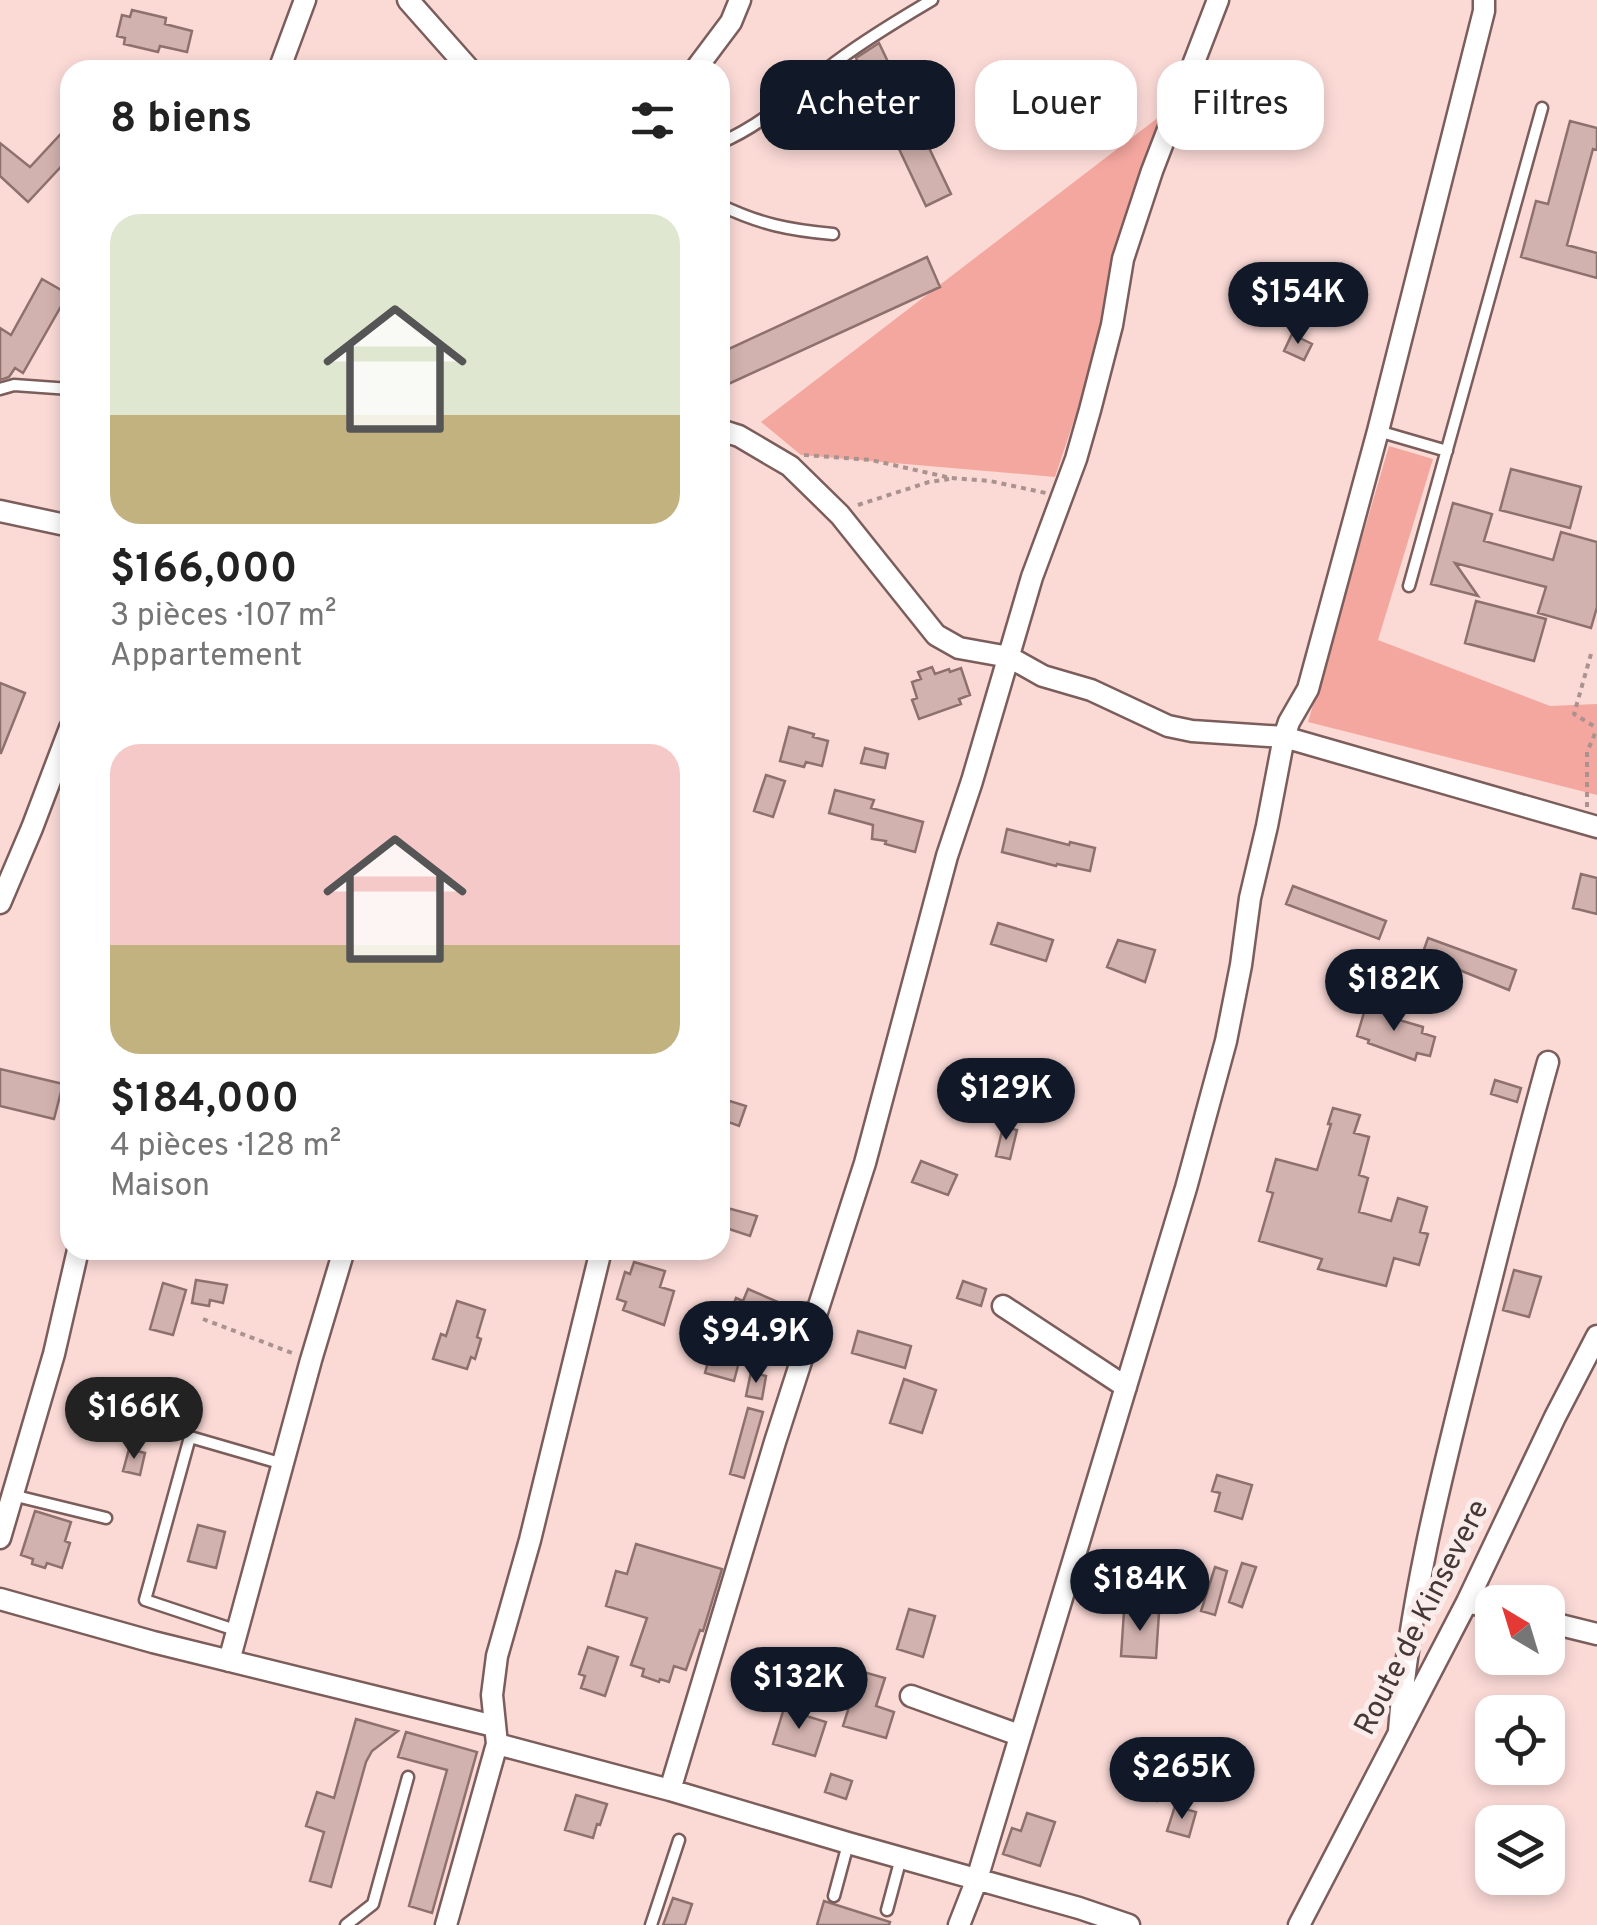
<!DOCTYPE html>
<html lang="fr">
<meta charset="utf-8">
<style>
:root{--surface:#fff;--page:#f2f2f2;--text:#222;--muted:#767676;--accent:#111827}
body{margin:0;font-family:Overpass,sans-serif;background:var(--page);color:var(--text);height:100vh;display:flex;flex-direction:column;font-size:38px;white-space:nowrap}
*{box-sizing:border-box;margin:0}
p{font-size:32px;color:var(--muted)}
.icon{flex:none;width:55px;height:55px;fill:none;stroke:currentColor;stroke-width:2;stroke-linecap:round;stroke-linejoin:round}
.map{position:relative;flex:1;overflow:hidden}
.panel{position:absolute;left:60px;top:60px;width:670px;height:1200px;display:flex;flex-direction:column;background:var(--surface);border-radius:30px;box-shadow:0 5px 15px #0003}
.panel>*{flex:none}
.guide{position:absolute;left:760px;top:60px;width:685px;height:90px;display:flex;gap:20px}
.needle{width:65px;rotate:322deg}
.controls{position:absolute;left:1475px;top:1585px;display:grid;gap:20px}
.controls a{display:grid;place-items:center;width:90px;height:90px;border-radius:20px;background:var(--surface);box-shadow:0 5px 15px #0003;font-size:50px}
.price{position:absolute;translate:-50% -85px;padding:0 22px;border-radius:35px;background:var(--accent);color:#fff;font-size:32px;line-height:65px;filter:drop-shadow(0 2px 5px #0008)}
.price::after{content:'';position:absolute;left:50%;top:60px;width:30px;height:22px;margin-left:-15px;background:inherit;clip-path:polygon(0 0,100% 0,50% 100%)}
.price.selected{background:#222;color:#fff}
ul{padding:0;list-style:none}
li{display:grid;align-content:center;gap:20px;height:530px;padding:0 50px}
li span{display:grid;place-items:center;height:310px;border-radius:30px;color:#555}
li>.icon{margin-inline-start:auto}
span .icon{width:180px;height:180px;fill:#fffc;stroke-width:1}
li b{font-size:42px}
h2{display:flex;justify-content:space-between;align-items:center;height:120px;padding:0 50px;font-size:42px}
.pill{padding:0 35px;border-radius:30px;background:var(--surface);box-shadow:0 5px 15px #0003;font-size:35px;line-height:90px}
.pill.selected{background:var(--accent);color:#fff}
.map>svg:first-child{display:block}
.green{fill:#f4a79f}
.building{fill:#d2b2ae;stroke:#8e716d;stroke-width:2.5}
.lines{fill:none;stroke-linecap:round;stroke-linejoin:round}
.service-casing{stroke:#7b5e5b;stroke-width:15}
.minor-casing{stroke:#7b5e5b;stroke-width:25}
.path{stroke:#aa928e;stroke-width:4;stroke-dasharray:5 5;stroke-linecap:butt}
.service{stroke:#fff;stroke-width:10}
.minor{stroke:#fff;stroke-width:20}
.labels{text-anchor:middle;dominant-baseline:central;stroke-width:10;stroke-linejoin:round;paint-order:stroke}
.street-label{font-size:30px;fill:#443735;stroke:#faeceb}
</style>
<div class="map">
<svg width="1597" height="1925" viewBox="0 0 1597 1925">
<rect width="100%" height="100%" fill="#fbdad6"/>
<path class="green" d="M1181,100L1055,477L801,455L761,422Z
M1389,446L1433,459L1378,640L1550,706L1597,704V795L1308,722Z"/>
<path class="building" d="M132,10L166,18L165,24L192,31L187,52L160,46L158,52L124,44L125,38L117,36L122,15L130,17Z
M879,43L951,194L926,206L856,58Z
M1570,121L1597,128V150L1593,149L1567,245L1597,253V278L1521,257L1536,201L1548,204Z
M70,124V157L28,202L0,176V143L30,167Z
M927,257L940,287L724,386L720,377V353Z
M42,279L68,294L23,373L15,368L9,377L0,380V328L11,335Z
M1292,334L1312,344L1304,360L1284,351Z
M1511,469L1581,487L1570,528L1500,510Z
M1453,503L1492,514L1484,541L1553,560L1561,532L1597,542V607L1591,628L1538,613L1546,587L1455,563L1478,596L1431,584Z
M1476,601L1546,619L1534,661L1465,643Z
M932,667L935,674L949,669L950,672L961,668L970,695L959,699L961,704L919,719L912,700L917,698L912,682L921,679L918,672Z
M0,683L25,693L1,753H0Z
M789,727L814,734L813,737L828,741L822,766L806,762L804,767L780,761Z
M865,748L888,754L885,768L861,763Z
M766,775L785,781L773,817L754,811Z
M835,790L874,800L871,808L923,822L915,852L885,844L886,841L872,839L873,825L829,813Z
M1007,829L1069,845L1070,842L1095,848L1090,871L1057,864L1056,866L1002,852Z
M1581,874L1597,878V914L1573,908Z
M1293,886L1386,921L1379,939L1286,904Z
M998,923L1053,940L1046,961L991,944Z
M1428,938L1516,970L1509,990L1422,955Z
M1118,940L1155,950L1145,982L1107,967Z
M1384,958L1406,964L1399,987L1378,980Z
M1366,1006L1390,1013L1389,1017L1423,1027L1422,1033L1435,1037L1430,1056L1417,1053L1415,1060L1368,1043L1369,1040L1357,1036Z
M0,1069L63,1084L54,1119L0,1106Z
M1004,1075L1026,1081L1013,1125L991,1118Z
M1495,1080L1521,1088L1517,1102L1491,1094Z
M720,1098L746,1106L739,1126L720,1119Z
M1333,1108L1360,1115L1354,1133L1369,1137L1359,1175L1368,1178L1359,1212L1391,1221L1398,1198L1427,1207L1420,1232L1428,1234L1419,1265L1394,1258L1386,1286L1318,1269L1322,1259L1259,1241L1273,1193L1267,1191L1276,1159L1317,1170L1331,1124H1328Z
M1003,1127L1017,1130L1010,1159L996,1156Z
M921,1161L957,1175L948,1195L912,1182Z
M720,1206L757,1216L750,1236L720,1226Z
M634,1262L665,1271L660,1287L674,1291L664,1325L623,1310L626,1302L617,1299L625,1272L630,1274Z
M1514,1270L1541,1277L1529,1317L1503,1310Z
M196,1280L227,1285L223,1303L210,1300L209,1306L192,1303Z
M963,1281L986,1289L981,1306L957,1298Z
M163,1283L186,1290L173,1335L150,1329Z
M748,1289L787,1306L783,1316L790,1319L781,1339L774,1336L773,1340L727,1321L736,1298L743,1301Z
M457,1301L485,1310L477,1337L481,1339L475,1359L471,1357L467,1369L433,1359L441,1334L446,1336Z
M858,1331L911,1346L905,1368L852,1353Z
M710,1355L739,1362L734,1381L705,1373Z
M751,1372L766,1376L762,1399L746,1396Z
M904,1379L936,1390L922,1433L890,1423Z
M748,1408L763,1412L744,1478L730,1474Z
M129,1449L145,1453L140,1475L123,1471Z
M1217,1475L1252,1485L1242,1519L1215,1511L1220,1493L1212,1491Z
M35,1511L71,1522L65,1541L70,1543L62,1568L47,1563L45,1568L32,1564L33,1559L21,1555Z
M198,1525L225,1532L216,1568L188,1561Z
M636,1544L722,1569L703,1631L700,1630L686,1670L674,1666L669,1682L660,1679L659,1682L642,1676L644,1669L631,1665L647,1618L606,1606L616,1571L627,1574Z
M1242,1563L1256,1567L1242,1607L1229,1602Z
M1215,1567L1227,1571L1215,1615L1201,1611Z
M909,1609L935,1616L923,1657L897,1649Z
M1124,1611L1159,1613L1156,1658L1121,1656Z
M588,1647L618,1657L605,1696L581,1688L585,1676L579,1674Z
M842,1666L885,1678L876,1706L894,1712L886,1738L843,1726L855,1688L836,1681Z
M785,1705L804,1711L803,1715L826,1722L815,1756L773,1744Z
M356,1719L398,1731L372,1751L366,1762L331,1887L310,1881L324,1832L306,1826L317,1792L334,1798Z
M406,1732L477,1752L432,1913L409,1906L447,1770L398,1757Z
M1145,1763L1167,1770L1157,1801L1135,1795Z
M831,1774L852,1781L846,1799L825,1792Z
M576,1795L607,1804L600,1825L597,1824L593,1838L565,1830Z
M1175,1806L1196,1812L1189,1837L1167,1831Z
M1027,1813L1055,1822L1040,1866L1003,1854L1012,1828L1021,1831Z
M673,1898L692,1904L685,1925H663Z
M824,1901L890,1922L889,1925H817Z"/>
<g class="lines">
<g class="service-casing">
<path id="service" d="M720,143C762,125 793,96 828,68C858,44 898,20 932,0
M720,205C760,224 788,230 833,234
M0,389L14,385L70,389
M1378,431L1447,451
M1409,586L1542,108
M12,1495L106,1518
M238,1631L145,1600L190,1437L283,1464
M834,1896L848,1844
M887,1910L901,1858
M346,1925L373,1904L408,1777
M651,1925L679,1840"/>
</g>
<g class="minor-casing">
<path id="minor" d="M408,0L470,70
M279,70L305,0
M695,70L731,22L740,0
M720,430L739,436L790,466L840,515L936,635L959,648L1009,657L1043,676L1091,690L1168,726L1192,731L1284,737L1597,827
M0,511L70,526
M0,903L32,828L70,728
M1003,1306L1126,1387
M0,1538L54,1354L78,1250
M0,1599L153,1642L494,1726
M1467,1602L1492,1608
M1548,1622L1597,1634
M229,1661L311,1360L344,1250
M911,1696L1019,1735
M1399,1731C1409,1600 1443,1470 1475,1343C1499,1249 1522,1155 1548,1062
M497,1744L670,1790L848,1843L1079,1908L1129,1925
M670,1790L775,1442L865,1163L947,856L972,781L1032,577L1076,459L1090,410L1112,325L1123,259L1152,171L1218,0
M446,1925L497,1744L492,1695L497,1656L530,1540L601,1250
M959,1925L977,1879L1186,1188L1226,1041L1241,965L1250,898L1267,826L1284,737L1289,722L1308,689L1378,431L1484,11V0
M1299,1925L1467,1602L1555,1417L1597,1336"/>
</g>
<path class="path" d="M804,455L871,460L951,478L990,481L1046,493
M858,505L929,482L949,479
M1591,654L1574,714L1597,728
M1587,807V752L1597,729
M203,1319L292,1353"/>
<use href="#service" class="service"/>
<use href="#minor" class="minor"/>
</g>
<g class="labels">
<g class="street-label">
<text transform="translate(1423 1618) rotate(-63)">Route de Kinsevere</text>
</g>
</g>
</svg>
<div class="controls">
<a><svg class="needle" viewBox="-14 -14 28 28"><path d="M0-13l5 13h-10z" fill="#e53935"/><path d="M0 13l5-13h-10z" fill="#767676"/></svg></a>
<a><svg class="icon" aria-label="locate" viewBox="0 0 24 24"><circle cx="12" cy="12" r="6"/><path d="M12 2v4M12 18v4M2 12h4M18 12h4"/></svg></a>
<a><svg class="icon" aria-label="layers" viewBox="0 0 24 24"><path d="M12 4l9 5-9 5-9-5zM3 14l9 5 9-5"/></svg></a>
</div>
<b class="price" style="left:1298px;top:347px">$154K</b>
<b class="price" style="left:1394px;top:1034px">$182K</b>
<b class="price" style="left:1006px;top:1143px">$129K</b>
<b class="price" style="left:756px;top:1386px">$94.9K</b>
<b class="price selected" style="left:134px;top:1462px">$166K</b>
<b class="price" style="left:1140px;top:1634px">$184K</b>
<b class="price" style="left:799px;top:1732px">$132K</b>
<b class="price" style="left:1182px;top:1822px">$265K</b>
<div class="guide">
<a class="pill selected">Acheter</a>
<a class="pill">Louer</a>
<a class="pill">Filtres</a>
</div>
<section class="panel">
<h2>8 biens<svg class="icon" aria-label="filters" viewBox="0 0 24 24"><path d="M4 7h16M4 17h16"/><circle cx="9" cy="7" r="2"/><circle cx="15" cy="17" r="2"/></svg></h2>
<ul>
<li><span style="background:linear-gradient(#dfe7d0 65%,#c2b280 0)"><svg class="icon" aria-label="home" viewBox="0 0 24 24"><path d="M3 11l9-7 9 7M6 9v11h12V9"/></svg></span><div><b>$166,000</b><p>3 pièces · 107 m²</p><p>Appartement</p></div></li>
<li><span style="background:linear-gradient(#f6c9c9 65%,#c2b280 0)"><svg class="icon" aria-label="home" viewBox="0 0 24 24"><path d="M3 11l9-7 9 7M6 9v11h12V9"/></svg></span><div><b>$184,000</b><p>4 pièces · 128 m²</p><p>Maison</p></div></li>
</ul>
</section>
</div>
